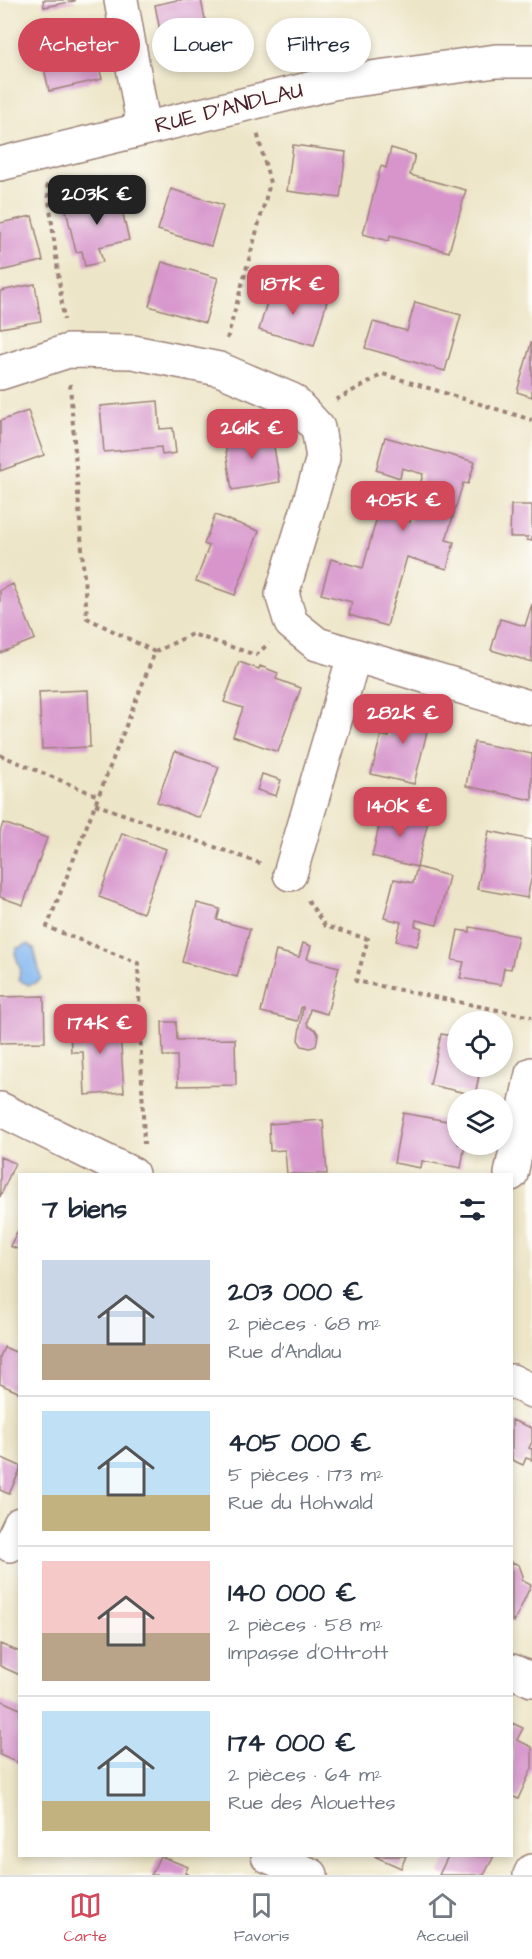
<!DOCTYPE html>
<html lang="fr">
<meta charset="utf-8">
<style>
:root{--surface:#fff;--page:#f2f2f3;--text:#1f2937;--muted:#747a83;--line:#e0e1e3;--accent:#d1495b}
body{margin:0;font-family:"Architects Daughter",sans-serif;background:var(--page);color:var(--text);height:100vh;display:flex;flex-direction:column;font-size:22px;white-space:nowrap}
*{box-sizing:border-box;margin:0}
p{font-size:20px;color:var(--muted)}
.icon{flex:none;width:33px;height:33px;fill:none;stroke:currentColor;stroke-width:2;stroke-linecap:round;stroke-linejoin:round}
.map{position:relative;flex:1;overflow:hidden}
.drawer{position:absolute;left:18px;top:1173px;width:495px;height:684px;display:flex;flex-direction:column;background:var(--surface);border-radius:0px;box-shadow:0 3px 9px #0003}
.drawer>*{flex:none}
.guide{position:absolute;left:18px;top:18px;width:496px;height:54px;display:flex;gap:12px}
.buttons{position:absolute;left:447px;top:1011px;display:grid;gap:12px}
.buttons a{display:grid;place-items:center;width:66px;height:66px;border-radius:50%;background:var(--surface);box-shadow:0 3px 9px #0003;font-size:30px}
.price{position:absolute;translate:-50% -51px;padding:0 14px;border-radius:12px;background:var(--accent);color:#fff;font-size:20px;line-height:39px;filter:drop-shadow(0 2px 3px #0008)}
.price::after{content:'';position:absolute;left:50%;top:36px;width:18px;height:14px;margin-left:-9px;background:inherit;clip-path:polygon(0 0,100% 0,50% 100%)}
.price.on{background:#222;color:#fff}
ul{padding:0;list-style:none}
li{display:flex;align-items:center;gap:18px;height:150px;padding:0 24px}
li+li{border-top:2px solid var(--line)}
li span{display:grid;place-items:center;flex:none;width:168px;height:120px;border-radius:0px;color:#555}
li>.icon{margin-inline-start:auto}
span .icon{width:72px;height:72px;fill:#fffc;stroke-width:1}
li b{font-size:26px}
h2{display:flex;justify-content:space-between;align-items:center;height:72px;padding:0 24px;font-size:26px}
.pill{padding:0 21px;border-radius:27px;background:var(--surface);box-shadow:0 3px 9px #0003;font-size:21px;line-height:54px}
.pill.on{background:var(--accent);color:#fff}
.menu{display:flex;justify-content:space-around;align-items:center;height:84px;border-top:2px solid var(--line);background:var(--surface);font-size:16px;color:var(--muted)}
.menu a{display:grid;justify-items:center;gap:3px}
.menu .on{color:var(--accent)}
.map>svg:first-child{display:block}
.water{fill:#81b6ef;stroke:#666a8d;stroke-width:1.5}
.building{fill:#d795cc}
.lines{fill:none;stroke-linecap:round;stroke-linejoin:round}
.minor-casing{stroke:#9c8279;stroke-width:36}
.path{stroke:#9c8279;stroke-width:4;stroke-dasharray:4.5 4.5;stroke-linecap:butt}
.minor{stroke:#fff;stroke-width:33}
.labels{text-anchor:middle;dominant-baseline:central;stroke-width:4.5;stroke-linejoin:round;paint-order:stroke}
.street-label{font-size:22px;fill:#4a1f2b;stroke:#fdfcf7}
</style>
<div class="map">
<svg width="532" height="1875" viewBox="0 0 532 1875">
<rect width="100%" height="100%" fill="#fdfcf7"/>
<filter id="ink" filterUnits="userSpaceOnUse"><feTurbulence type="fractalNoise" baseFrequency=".0167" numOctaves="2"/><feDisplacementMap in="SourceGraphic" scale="12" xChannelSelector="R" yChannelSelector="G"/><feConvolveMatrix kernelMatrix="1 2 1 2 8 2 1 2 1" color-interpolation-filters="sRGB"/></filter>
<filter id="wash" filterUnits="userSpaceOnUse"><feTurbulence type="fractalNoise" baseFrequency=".008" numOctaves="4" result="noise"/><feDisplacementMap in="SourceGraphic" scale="24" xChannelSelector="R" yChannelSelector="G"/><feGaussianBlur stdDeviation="1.35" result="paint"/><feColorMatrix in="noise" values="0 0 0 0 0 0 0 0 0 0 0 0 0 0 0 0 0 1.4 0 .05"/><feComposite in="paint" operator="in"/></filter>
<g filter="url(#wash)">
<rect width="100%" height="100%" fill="#ede5c7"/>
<path class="water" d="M29,944L34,949L41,978L38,982L29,985L19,980L20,968L15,953L17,948Z"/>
<g id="blocks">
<path class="building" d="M43,0H75V1L44,7Z
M177,0H201L212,52L166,62L155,5Z
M91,34L102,79L49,91L39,45Z
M293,145L346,152L340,198L287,191Z
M391,148L415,155L410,175L466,190L449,252L390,236L389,241L363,234L381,166L386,168Z
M171,189L223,205L211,246L158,230Z
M118,193L129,240L99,247L103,262L85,266L82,251L76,252L65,206Z
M32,216L43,261L0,271V223Z
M162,262L218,278L205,323L149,306Z
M35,284L41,321L0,328V291Z
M272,285L327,301L314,346L259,330Z
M415,302L461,315L445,371L365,348L373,322L407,331Z
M531,343H532V397L517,392Z
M158,401L160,429L173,428L176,453L162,455L161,447L104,452L100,406Z
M28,411L44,455L0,471V421Z
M271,430L280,482L232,490L224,438Z
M385,437L475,462L468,484L463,483L446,540L454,542L447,569L407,557L387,626L349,615L352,602L321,594L331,559L363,568L378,513L410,522L423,474L402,468L400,478L376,470Z
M511,505H532V541L527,540L528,537H510Z
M215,515L259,531L235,595L196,581L209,546L204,544Z
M13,584L35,639L0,653V590Z
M532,604V662L491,650L500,619L525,626Z
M239,662L259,669L260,666L278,673L276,679L301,688L278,752L233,736L243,708L224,702Z
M88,690L90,747L42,749L39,692Z
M397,704L432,712L414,784L371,774L381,735L389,737Z
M474,742L532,754V800L466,786Z
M175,751L219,767L200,818L157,802Z
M262,774L281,780L276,796L257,790Z
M383,810L428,821L417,867L372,856Z
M3,823L47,838L23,905L0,897V832Z
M489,831L532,840V876L527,898L477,889Z
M122,833L166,849L143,913L99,897Z
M417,867L449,876L437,925L416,920L415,926L422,928L417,946L396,941L401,922L384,918L394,879L413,883Z
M197,903L220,909L217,920L250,929L237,977L182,962Z
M470,927L518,936L511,969L504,968L501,985L460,978L464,962L452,960L458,930L470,932Z
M303,943L311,946L307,959L339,967L327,1014L310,1009L307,1023L309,1027L315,1029L318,1034L316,1046L310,1048L302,1046L298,1040L303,1007H301L298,1021L261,1012L276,951L299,957Z
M44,996L45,1042L0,1043V997Z
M119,1015L124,1092L85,1095L83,1052H71L70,1026L97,1024L96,1016Z
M162,1022H176L177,1040L235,1039L236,1085L178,1086L177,1056H163Z
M441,1034L458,1037V1066H481L475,1095L430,1085Z
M403,1113L458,1123V1144H465L461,1168L422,1161L421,1168L394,1163Z
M323,1120L327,1174H287L285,1150L270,1151L269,1124Z
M0,1157L15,1163L0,1197Z
M20,1226V1250L10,1246Z
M4,1347L20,1354V1393L0,1384V1357Z
M512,1420L532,1428V1442L529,1448L532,1449V1460L526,1458L523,1465L512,1460Z
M0,1457L20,1466V1470L9,1494L0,1490Z
M512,1562L519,1565L523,1576L521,1580L531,1585L514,1622L512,1621Z
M0,1644L20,1652V1675L0,1666Z
M0,1700L20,1709V1764L0,1755Z
M512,1723L523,1728L517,1740L532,1747V1768L518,1799L512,1796Z
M160,1856L188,1867L185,1873L189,1875H151Z
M374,1856H406L401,1868Z
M448,1856H494L484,1875H439Z"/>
</g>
</g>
<g filter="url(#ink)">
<use href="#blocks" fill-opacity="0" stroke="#9c8279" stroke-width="1.5"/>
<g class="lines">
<g class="minor-casing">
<path id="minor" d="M121,0L144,129
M0,164L333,83L496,61H532
M0,373L68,351L133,352L219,369L292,400L318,428L323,458L282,594L291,623L317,644L532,708
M290,874L354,656
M0,1109L132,1174
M511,1174L532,1074
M512,1381L532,1391
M10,1545L20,1524
M512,1671L532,1680
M268,1856L311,1875
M530,1875L532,1871"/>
</g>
<path class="path" d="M47,184L64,320
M227,339L270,183L257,132
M70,384L87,618L155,652L47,927L138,963L144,1144
M336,400L383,374L532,420
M155,652L192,634L256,655L269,643
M0,755L98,796
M95,804L262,864
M308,900L325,926L368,939L356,981L532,1017"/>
<use href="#minor" class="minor"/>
</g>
</g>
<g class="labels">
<g class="street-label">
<text transform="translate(229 108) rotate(-14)">RUE D'ANDLAU</text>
</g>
</g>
</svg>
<div class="buttons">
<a><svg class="icon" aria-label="locate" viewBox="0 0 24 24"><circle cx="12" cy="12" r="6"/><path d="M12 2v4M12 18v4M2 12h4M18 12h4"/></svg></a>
<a><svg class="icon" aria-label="layers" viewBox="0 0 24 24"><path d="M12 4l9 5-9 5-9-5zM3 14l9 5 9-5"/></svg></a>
</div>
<b class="price on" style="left:97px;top:226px">203K €</b>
<b class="price" style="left:293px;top:316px">187K €</b>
<b class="price" style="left:252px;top:460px">261K €</b>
<b class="price" style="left:403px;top:532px">405K €</b>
<b class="price" style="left:403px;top:745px">282K €</b>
<b class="price" style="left:400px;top:838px">140K €</b>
<b class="price" style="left:100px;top:1055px">174K €</b>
<div class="guide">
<a class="pill on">Acheter</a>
<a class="pill">Louer</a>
<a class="pill">Filtres</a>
</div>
<section class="drawer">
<h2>7 biens<svg class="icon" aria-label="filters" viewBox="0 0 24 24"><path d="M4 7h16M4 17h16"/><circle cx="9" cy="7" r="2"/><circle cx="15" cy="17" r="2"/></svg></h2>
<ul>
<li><span style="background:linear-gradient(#c9d6e8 70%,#b9a48a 0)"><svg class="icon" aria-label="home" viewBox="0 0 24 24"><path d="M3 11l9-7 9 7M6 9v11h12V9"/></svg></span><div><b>203 000 €</b><p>2 pièces · 68 m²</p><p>Rue d'Andlau</p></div></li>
<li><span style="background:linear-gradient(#bfe0f5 70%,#c2b280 0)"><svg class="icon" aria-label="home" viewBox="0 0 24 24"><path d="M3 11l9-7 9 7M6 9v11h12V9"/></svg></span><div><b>405 000 €</b><p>5 pièces · 173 m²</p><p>Rue du Hohwald</p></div></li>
<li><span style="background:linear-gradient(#f6c9c9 60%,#b9a48a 0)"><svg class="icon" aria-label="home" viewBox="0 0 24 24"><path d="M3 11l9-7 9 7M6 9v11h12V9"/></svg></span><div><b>140 000 €</b><p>2 pièces · 58 m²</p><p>Impasse d'Ottrott</p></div></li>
<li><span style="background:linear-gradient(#bfe0f5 75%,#c2b280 0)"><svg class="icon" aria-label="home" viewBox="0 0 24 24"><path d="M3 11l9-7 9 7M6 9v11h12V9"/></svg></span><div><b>174 000 €</b><p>2 pièces · 64 m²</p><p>Rue des Alouettes</p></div></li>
</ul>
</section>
</div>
<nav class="menu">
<a class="on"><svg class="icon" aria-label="map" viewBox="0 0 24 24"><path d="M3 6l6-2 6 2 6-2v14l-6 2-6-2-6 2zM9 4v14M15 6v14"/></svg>Carte</a>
<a><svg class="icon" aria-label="saved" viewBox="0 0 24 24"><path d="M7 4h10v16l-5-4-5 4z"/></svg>Favoris</a>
<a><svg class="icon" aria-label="home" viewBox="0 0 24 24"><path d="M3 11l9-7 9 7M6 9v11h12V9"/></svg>Accueil</a>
</nav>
